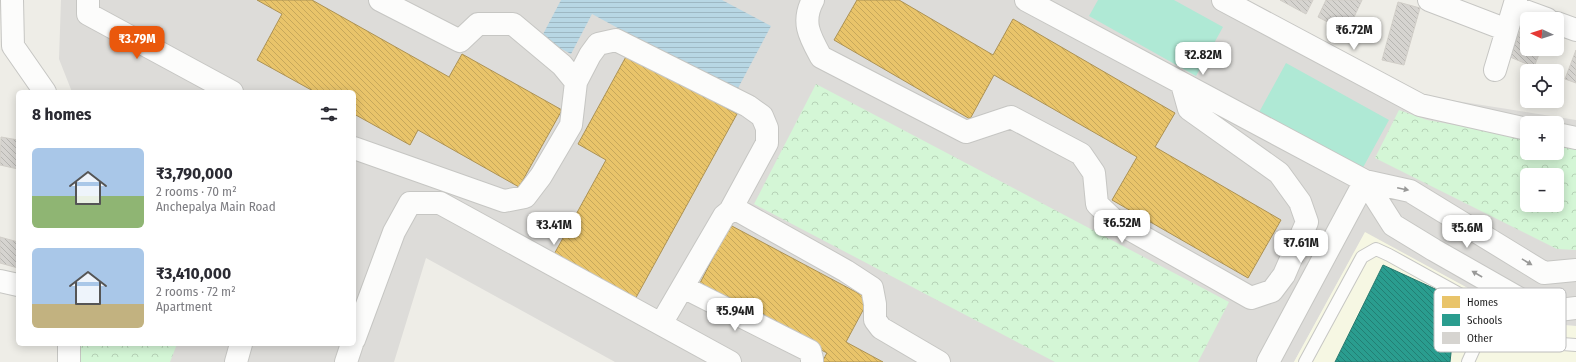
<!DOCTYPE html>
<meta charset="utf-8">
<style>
:root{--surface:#fff;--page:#f2f2f3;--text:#2b2b33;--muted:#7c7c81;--accent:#ea580c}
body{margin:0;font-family:"Fira Sans Condensed",sans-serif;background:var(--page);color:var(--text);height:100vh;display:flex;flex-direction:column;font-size:15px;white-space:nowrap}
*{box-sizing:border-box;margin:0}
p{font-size:13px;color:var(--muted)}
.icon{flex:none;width:22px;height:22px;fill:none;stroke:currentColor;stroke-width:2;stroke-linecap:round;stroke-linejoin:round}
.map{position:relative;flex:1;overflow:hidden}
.side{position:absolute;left:16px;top:90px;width:340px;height:256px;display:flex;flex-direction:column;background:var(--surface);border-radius:6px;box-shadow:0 2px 10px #0003}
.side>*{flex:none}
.needle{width:26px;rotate:274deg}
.controls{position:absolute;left:1520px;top:12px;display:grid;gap:8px}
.controls a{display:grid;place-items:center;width:44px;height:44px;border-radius:6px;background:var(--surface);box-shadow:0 2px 10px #0003;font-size:20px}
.price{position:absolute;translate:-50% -34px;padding:0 9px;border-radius:8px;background:#fff;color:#222;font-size:13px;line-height:26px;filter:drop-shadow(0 1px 2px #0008)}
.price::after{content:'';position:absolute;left:50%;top:24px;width:12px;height:9px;margin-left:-6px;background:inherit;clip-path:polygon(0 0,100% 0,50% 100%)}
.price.selected{background:var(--accent);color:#fff}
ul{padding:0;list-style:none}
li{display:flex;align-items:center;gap:12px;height:100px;padding:0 16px}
li span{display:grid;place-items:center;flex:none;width:112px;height:80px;border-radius:6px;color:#555}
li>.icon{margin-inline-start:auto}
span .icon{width:48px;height:48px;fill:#fffc;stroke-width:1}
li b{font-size:17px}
h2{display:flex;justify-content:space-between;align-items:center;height:48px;padding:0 16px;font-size:17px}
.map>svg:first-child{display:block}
.residential{fill:#dddcd9;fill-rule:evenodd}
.education{fill:#f6f7e3}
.park{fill:url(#park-crowns);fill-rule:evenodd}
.pitch{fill:#afe9d5}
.water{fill:url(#water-rules)}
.homes{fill:url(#homes-back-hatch);stroke:#ac9254}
.schools{fill:url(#schools-back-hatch);stroke:#27776d}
.building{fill:url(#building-back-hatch);stroke:#d1cec8}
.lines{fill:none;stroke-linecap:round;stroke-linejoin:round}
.service-casing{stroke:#c6c6c3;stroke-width:14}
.minor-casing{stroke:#c6c6c3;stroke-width:24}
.service{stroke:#fcfcfb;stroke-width:12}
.minor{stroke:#fcfcfb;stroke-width:22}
.oneway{fill:#999998}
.key{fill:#fff;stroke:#bcbcbc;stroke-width:1}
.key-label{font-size:11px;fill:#1f1f1f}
</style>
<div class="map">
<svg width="1576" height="362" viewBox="0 0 1576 362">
<defs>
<pattern id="park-crowns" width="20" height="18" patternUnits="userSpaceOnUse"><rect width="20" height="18" fill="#d4f6d6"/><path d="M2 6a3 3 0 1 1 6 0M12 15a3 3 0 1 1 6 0" fill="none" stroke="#b6d2b7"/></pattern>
<pattern id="water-rules" width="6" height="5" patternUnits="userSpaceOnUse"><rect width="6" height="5" fill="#b8d7e4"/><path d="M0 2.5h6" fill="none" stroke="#9eb8c3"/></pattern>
<pattern id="homes-back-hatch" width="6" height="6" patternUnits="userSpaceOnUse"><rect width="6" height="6" fill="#e9c46a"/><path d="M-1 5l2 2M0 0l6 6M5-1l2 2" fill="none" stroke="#c7a85b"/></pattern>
<pattern id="schools-back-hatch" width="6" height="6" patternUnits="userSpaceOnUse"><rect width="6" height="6" fill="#2a9d8f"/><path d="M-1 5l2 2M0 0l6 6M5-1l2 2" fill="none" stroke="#237f74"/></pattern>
<pattern id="building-back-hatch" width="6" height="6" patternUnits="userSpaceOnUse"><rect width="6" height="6" fill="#d6d4d0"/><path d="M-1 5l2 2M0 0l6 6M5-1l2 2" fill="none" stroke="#b7b6b2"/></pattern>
</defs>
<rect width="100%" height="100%" fill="#eeede7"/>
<path class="residential" d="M61,0H1232L1419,95L1576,120V326L1532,323L1365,233L1294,362H615L426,258L394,362H80V344H354V92H72L59,59ZM1527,123H1557V153H1527ZM1527,175H1557V205H1527Z"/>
<path class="education" d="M1365,232L1532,323L1576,326V362H1294Z"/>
<path class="park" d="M816,84L1229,302L1198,362H1055L754,204Z
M1399,110L1427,120L1527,138V153H1557V143L1576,146V250L1557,249L1375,158ZM1527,175H1557V205H1527Z
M80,344H177L170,362H80Z"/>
<path class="pitch" d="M1098,0H1174L1223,27L1196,76L1089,16Z
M1286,63L1389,120L1360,173L1257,116Z"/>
<path class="water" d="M561,0H722L771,26L736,92L592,14L571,54L541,38Z"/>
<path class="homes" d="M257,0H312L449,77L462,54L562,110L519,187L418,130L410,145L354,114V92H315L257,60L282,14Z
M857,0H899L993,55L1013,19L1175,113L1155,147L1281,220L1248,278L1112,200L1137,157L994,75L970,119L834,40Z
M628,53L737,114L633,303L552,258L606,160L578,144Z
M730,225L869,299L846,342L883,362H822L827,353L699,285Z"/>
<path class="schools" d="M1383,265L1457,299L1450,362H1335Z"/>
<path class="building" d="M1280,0H1313L1306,14Z
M1326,0H1362L1347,32L1318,17Z
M1398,2L1420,8L1404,65L1382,60Z
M1524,21L1527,23V49H1541L1534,67L1510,57Z
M1576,50V83L1565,79Z
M1,137L18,140V169L0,165Z
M0,237L18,242V268L0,263Z"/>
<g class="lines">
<g class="service-casing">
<path id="service" d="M1305,362L1362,257L1376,249L1389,255L1548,343L1576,345
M1468,362L1482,331L1505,290"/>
</g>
<g class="minor-casing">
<path id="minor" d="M12,0L13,46L45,92
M88,0V14L232,92
M813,0C801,22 810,37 821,57L966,132L1011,117L1081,154L1094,173L1097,204L1115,221L1251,298L1272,291L1284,275L1307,222L1300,202L1279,173L1189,109L1182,84
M1026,0L1365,181L1410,191L1544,273L1576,270
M1223,0L1420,105L1527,129
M1429,0L1507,30
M1514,7L1547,19
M1557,23L1576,30
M1495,70L1516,0
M576,82L590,55L598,44L616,40L748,106L762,116L767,128V143L730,211
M1557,134L1576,138
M354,148L504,201L525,197L541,176L571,125L576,82L562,65L513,24H478L460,41L380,0
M1365,181L1393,225L1434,250L1543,312L1576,308
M0,281L18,285
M683,287L810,351L812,359V362
M661,324L724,216L730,211H739L846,271L872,288L875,304V320L881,328L939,362
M354,340L394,232L410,203H440L730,362
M69,362V344
M236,362L241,344
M346,362L352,344
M1268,362L1365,181"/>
</g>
<use href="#service" class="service"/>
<use href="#minor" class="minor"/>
</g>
<defs><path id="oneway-solid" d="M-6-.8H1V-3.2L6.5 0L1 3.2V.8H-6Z"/></defs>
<g class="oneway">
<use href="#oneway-solid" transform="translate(1403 189) rotate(12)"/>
<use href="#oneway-solid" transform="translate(1527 262) rotate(31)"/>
<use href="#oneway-solid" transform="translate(1477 274) rotate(-150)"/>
</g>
<rect x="1434" y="288" width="132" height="64" rx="6" class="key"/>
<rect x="1442" y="296" width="18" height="12" fill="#e9c46a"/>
<rect x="1442" y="314" width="18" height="12" fill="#2a9d8f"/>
<rect x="1442" y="332" width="18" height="12" fill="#d6d4d0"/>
<g class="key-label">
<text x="1467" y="306">Homes</text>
<text x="1467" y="324">Schools</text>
<text x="1467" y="342">Other</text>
</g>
</svg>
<div class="controls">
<a><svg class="needle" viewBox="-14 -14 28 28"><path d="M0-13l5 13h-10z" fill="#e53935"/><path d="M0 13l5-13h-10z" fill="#7c7c81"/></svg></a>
<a><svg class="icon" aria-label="locate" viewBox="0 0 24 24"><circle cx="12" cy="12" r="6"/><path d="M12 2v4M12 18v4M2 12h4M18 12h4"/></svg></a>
<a>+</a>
<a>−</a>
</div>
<b class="price" style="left:1354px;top:51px">₹6.72M</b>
<b class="price selected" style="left:137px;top:60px">₹3.79M</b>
<b class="price" style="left:1203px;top:76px">₹2.82M</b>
<b class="price" style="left:1122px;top:244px">₹6.52M</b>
<b class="price" style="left:554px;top:246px">₹3.41M</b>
<b class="price" style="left:1467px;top:249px">₹5.6M</b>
<b class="price" style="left:1301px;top:264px">₹7.61M</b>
<b class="price" style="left:735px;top:332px">₹5.94M</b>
<section class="side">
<h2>8 homes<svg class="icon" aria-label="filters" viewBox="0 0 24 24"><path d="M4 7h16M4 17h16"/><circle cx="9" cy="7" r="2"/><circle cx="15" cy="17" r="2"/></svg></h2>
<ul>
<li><span style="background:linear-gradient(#a9c7e8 60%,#8fb573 0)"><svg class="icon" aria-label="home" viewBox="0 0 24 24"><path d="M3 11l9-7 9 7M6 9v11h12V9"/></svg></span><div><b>₹3,790,000</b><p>2 rooms · 70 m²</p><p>Anchepalya Main Road</p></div></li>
<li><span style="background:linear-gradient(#a9c7e8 70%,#c2b280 0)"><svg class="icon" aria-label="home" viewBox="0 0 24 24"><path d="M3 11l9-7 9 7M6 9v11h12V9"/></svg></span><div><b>₹3,410,000</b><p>2 rooms · 72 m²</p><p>Apartment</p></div></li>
</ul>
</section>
</div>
